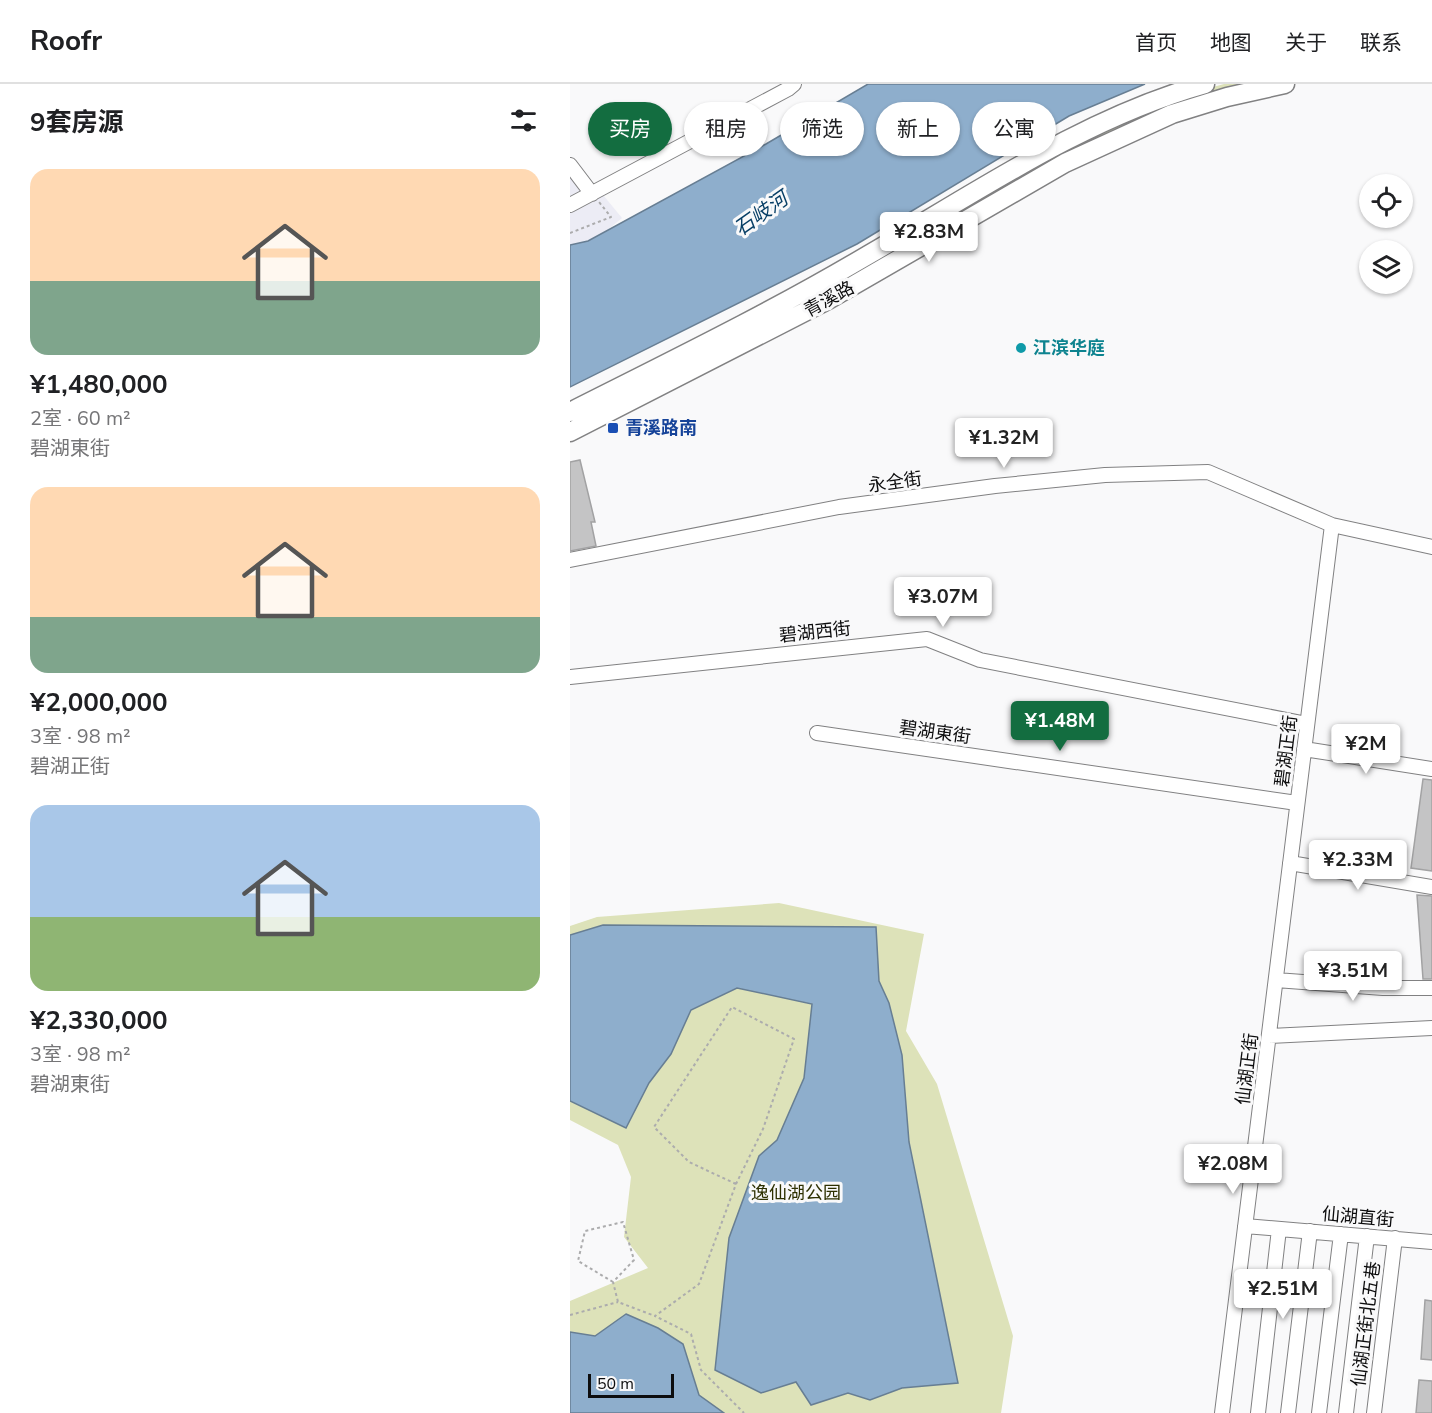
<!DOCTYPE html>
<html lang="zh">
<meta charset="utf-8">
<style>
:root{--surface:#fff;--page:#f2f2f2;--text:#202124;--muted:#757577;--line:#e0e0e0;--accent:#136d40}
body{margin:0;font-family:"Nunito Sans","Noto Sans SC",sans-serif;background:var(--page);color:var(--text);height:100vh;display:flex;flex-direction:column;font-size:22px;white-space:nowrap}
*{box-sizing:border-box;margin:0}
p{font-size:20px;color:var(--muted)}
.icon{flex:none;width:33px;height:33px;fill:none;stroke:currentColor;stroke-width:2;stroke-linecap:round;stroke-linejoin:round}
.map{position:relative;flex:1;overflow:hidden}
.sheet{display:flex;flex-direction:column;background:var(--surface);width:570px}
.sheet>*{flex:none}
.hud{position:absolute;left:18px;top:18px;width:570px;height:54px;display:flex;gap:12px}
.controls{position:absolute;left:789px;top:90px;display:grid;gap:12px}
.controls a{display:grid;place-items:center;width:54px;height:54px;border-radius:50%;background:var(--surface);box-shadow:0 2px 4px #0004;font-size:30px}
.scale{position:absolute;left:18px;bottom:15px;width:86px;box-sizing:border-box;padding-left:6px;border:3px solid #0d0d0e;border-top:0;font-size:16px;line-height:21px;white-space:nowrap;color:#0d0d0e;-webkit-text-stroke:4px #f9f9fa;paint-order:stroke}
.price{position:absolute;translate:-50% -51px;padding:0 14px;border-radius:6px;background:#fff;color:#222;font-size:20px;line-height:39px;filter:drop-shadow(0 2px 3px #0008)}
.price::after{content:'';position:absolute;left:50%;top:36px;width:18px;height:14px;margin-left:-9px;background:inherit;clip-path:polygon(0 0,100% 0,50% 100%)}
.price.selected{background:var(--accent);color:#fff}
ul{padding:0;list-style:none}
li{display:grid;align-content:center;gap:12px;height:318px;padding:0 30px}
li span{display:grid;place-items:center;height:186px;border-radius:18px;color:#555}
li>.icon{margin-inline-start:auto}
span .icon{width:108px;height:108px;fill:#fffc;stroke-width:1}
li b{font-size:26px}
h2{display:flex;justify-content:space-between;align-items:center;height:72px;padding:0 30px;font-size:26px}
.chip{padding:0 21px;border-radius:27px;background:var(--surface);box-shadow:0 2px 4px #0004;font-size:21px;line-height:54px}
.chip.selected{background:var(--accent);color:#fff}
header{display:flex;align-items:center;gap:36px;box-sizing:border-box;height:84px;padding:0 30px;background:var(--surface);border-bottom:2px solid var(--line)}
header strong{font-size:28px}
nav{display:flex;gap:33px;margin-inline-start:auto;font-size:21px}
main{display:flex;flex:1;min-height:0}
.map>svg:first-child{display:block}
.built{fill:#ececf5}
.green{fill:#dde2b9}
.water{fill:#8eaecc;stroke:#677e93;stroke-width:1.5}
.building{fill:#c4c4c5;stroke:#a2a2a3;stroke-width:1.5}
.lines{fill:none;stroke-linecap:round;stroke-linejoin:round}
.minor-casing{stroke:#818182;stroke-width:16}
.major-casing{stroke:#818182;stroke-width:21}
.path{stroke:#acacad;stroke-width:2;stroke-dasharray:3 3;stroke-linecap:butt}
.minor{stroke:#fff;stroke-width:14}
.major{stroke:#fff;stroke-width:18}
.culture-dot{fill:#0f9aa8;stroke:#f9f9fa;stroke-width:2}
.transit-dot{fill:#1a4fb4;stroke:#f9f9fa;stroke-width:2}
.labels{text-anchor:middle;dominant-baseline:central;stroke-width:6;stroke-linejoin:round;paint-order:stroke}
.street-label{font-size:18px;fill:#0d0d0e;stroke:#f9f9fa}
.culture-label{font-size:18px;font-weight:bold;fill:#0d838f;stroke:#f9f9fa;text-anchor:start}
.transit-label{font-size:18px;font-weight:bold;fill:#164399;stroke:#f9f9fa;text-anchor:start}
.park-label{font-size:18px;fill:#2d3000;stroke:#f9f9fa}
.water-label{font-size:20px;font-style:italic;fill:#083f66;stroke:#f9f9fa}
</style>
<header>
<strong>Roofr</strong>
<nav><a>首页</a><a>地图</a><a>关于</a><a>联系</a></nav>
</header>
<main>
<section class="sheet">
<h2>9套房源<svg class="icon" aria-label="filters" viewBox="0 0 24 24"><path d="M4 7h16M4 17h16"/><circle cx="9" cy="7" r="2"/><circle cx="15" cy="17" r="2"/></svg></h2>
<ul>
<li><span style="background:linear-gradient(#ffd9b3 60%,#7fa58c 0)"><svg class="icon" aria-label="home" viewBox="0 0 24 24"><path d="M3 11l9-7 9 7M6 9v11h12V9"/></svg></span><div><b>¥1,480,000</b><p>2室 · 60 m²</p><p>碧湖東街</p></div></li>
<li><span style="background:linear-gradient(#ffd9b3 70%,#7fa58c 0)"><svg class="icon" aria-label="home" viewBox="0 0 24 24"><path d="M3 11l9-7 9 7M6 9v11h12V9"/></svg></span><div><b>¥2,000,000</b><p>3室 · 98 m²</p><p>碧湖正街</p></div></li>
<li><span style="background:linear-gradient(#a9c7e8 60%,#8fb573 0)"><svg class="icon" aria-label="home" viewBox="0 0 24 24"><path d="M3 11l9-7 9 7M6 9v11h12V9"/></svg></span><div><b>¥2,330,000</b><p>3室 · 98 m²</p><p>碧湖東街</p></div></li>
</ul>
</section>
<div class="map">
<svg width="862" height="1329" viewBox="0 0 862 1329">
<rect width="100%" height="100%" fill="#f9f9fa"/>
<path class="built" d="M10,83L52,134L18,162L0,166V90Z"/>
<path class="green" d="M654,0H680L476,81L472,79L473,73L615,11Z
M209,819L354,850L336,947L367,1000L443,1252L431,1329H0V1217L78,1184L54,1153L61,1093L48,1061L0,1036V842L27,833Z"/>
<path class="water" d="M298,0H575L499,32L287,160L0,303V161L18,157L196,60Z
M33,841L306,843L309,897L319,919L332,971L339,1058L388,1299L332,1304L300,1316L278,1309L241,1321L226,1298L191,1309L145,1286L159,1154L189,1072L207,1056L234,994L242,920L167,904L121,926L101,970L79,999L56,1044L0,1017V851Z
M56,1230L88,1244L113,1260L129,1311L154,1329H0V1248L25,1252Z"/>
<path class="building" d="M10,376L25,438H21L26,462L0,467V378Z
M853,695L862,696V787L841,784Z
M847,811L862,812V895H853Z
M855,1216L862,1217V1276L851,1275Z
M849,1296L862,1297V1329H846Z"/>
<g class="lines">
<g class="minor-casing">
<path id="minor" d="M0,81L22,110
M0,121L218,5L224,0
M0,476L269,423L425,402L535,391L638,388L762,441L862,463
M0,593L357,555L410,576L737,640
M247,649L727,719
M734,665L862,685
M720,779L862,803
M706,896L813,904H862
M699,952L862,944
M675,1142L862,1158
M652,1329L762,441
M688,1329L709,1145
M718,1329L740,1147
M749,1329L771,1150
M776,1329L797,1152
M804,1329L825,1154"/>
</g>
<g class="major-casing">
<path id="major" d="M0,328C99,278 198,230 293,174C403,111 511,35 635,0
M0,348L258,216L495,79L602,30L657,13L715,0"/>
</g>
<path class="path" d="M0,149L41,133L29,118
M166,1100L119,1078L84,1043L162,923L224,955L193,1045L166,1100L129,1200L85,1232L121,1250L131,1286L174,1329
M43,1198L8,1177L15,1147L53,1138L64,1176L43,1198L48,1218L85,1232
M0,1231L48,1218"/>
<use href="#minor" class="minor"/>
<use href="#major" class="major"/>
</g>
<circle class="culture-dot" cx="451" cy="264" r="6"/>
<rect class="transit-dot" x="37" y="338" width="12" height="12" rx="3"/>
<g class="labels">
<g class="street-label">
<text transform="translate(259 215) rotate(-29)">青溪路</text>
<text transform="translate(325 398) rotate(-8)">永全街</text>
<text transform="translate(245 548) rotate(-6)">碧湖西街</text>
<text transform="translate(365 648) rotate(8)">碧湖東街</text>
<text transform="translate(716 667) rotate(-83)">碧湖正街</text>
<text transform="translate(677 985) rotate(-83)">仙湖正街</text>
<text transform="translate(788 1133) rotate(5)">仙湖直街</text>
<text transform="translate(796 1240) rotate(-83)">仙湖正街北五巷</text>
</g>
<g class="culture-label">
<text x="463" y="264">江滨华庭</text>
</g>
<g class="transit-label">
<text x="55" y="344">青溪路南</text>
</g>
<g class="park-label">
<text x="226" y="1109">逸仙湖公园</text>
</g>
<g class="water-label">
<text transform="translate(191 130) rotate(-35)">石岐河</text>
</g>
</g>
</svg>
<div class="controls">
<a><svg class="icon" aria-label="locate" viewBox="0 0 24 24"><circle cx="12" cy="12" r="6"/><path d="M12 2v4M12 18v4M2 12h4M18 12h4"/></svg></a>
<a><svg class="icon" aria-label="layers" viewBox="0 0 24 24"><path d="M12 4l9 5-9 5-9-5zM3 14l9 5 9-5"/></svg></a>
</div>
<div class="scale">50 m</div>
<b class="price" style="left:359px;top:179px">¥2.83M</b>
<b class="price" style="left:434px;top:385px">¥1.32M</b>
<b class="price" style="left:373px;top:544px">¥3.07M</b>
<b class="price selected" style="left:490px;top:668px">¥1.48M</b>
<b class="price" style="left:796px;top:691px">¥2M</b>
<b class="price" style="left:788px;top:807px">¥2.33M</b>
<b class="price" style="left:783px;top:918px">¥3.51M</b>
<b class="price" style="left:663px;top:1111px">¥2.08M</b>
<b class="price" style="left:713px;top:1236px">¥2.51M</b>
<div class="hud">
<a class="chip selected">买房</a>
<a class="chip">租房</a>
<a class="chip">筛选</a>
<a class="chip">新上</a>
<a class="chip">公寓</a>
</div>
</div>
</main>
